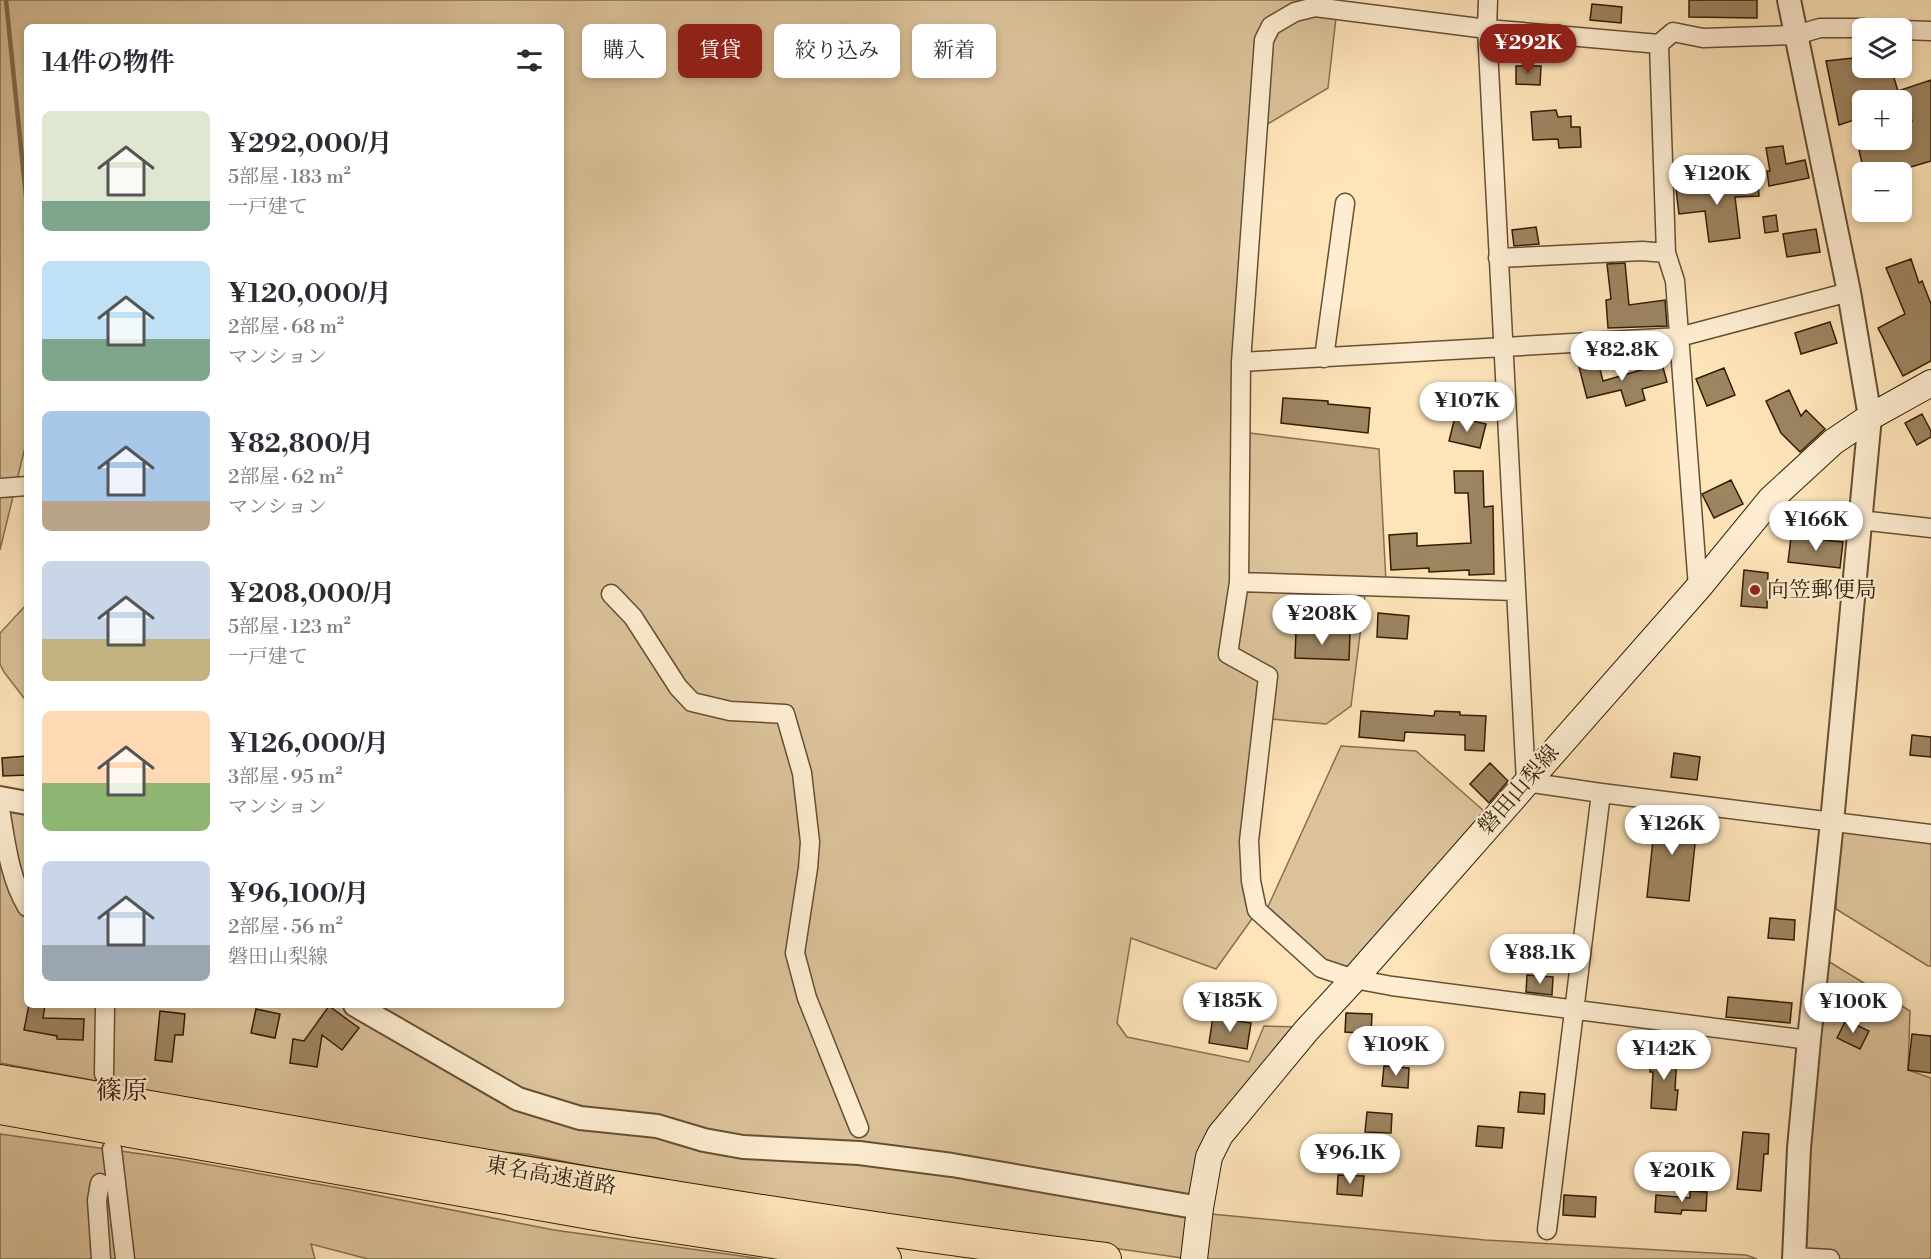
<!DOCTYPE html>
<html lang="ja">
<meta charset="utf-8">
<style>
:root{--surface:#fff;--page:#f2f2f3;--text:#2b2b33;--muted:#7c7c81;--accent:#8f2418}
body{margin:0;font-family:"Libre Bodoni","Noto Serif JP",serif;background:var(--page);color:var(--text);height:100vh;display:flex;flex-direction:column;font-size:22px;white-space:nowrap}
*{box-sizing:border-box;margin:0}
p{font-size:20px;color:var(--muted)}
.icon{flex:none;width:33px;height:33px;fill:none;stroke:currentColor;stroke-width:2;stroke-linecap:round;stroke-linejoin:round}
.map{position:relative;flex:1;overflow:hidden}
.side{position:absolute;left:24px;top:24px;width:540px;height:984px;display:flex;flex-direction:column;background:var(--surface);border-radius:9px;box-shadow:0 3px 9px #0003}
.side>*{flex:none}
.guide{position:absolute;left:582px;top:24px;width:570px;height:54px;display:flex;gap:12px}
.tools{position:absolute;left:1852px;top:18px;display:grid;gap:12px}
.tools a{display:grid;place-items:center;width:60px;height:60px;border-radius:9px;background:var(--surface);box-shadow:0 3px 9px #0003;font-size:30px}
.price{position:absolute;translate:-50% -51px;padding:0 14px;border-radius:21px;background:#fff;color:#222;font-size:20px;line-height:39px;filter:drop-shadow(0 2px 3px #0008)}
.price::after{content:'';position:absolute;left:50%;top:36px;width:18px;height:14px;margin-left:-9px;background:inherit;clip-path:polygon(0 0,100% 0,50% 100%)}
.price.selected{background:var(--accent);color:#fff}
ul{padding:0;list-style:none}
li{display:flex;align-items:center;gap:18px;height:150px;padding:0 18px}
li span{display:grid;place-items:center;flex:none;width:168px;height:120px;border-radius:9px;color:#555}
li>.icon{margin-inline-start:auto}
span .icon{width:72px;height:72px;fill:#fffc;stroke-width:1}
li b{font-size:26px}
h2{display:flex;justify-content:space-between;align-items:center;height:72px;padding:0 18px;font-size:26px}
.tag{padding:0 21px;border-radius:9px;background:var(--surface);box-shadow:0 3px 9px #0003;font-size:21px;line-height:54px}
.tag.selected{background:var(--accent);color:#fff}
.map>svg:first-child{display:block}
.green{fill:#dbc29a;stroke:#87704f;stroke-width:1.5}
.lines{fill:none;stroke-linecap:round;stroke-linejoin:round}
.stream{stroke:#836d4b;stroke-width:4.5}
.building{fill:#9d8562;stroke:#331e04;stroke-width:1.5}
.minor-casing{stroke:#665031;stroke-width:21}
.tertiary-casing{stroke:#665031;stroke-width:26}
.secondary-casing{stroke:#331e04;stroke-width:28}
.motorway-casing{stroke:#331e04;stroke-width:34}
.minor{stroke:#feedd2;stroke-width:18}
.tertiary{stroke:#feedd2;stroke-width:22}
.secondary{stroke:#feedd2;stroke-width:26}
.motorway{stroke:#fee4b9;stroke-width:32}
.poi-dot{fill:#8f2418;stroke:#feedd2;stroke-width:2}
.labels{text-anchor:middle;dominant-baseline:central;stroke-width:4.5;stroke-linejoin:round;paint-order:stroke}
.poi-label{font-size:22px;fill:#331e04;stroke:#feedd2;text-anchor:start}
.street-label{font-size:22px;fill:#331e04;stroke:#feedd2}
.quarter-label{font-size:26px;fill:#331e04;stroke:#feedd2}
</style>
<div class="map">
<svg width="1931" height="1259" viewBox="0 0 1931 1259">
<rect width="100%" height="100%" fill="#fee4b9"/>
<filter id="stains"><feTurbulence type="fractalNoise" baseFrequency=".00333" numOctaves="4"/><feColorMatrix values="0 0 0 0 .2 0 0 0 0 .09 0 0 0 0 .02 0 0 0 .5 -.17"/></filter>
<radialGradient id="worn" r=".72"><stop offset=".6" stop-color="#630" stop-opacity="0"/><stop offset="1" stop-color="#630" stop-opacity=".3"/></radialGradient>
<path class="green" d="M0,0H1338L1328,88L1249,135L1242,432L1379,449L1386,582L1366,587L1351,706L1326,724L1271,719L1268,676L1252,813L1254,916L1216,969L1131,938L1117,1023L1127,1037L1249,1062L1264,1026L1302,1027L1222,1132L1190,1212L1485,1240L1746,1255L1757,1259H1189L686,1186L527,1154L462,1149L408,1139L0,1063V798L27,803V1005H561V27H27V439L0,550Z
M27,604V702L4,672L0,664V633Z
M1341,746L1416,751L1484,811L1348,972L1318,965L1266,911Z
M1839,830L1931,843V966H1928L1836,909Z
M1818,955L1910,1011L1908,1070L1931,1078V1259H1816L1795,1248Z
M0,1134L177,1159L345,1189L554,1230L763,1259H368L311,1244L315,1259H0Z"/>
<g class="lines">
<path class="stream" d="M6,0L27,207"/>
</g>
<path class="building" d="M1689,0H1757V18L1689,17Z
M1592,4L1622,7L1621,23L1590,20Z
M1863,57V68H1891L1898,91L1931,80V161L1894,172H1864L1859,150L1906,140L1902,124L1912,121L1906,100H1863V117L1839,125L1826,61Z
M1516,66H1541L1540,85L1516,84Z
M1556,110L1558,117L1571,116V127H1580L1581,147L1559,148L1558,139L1533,140L1531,112Z
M1783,146L1786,164L1805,160L1809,178L1769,186L1767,171H1770L1766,148Z
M1758,181L1759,196L1735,197L1740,238L1709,242L1705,211L1679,214L1676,189L1708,186V183Z
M1776,215L1778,231L1765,233L1763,217Z
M1536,227L1539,244L1514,246L1512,230Z
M1816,229L1820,252L1787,257L1783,234Z
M1911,259L1919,283L1922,281L1931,304V361L1903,376L1878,328L1905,314L1886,268Z
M1625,263L1629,305L1665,300L1667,326L1608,328L1606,300L1611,299L1607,264Z
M1830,322L1837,343L1801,354L1795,333Z
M1598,362L1603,381L1662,364L1667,382L1642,389L1645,400L1626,406L1621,390L1587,398L1579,367Z
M1724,368L1735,395L1707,406L1696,379Z
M1789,390L1801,416L1806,410L1825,429L1800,452L1781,433L1766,401Z
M1283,398L1328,401V404L1370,408L1368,433L1281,423Z
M1922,414L1931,431V437L1917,445L1905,423Z
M1455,417L1486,424L1480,448L1449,441Z
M1454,471H1483L1484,507L1493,506L1494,574L1469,575V570L1429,572V568L1391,570L1389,535L1417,533V546L1471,543L1468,493H1455Z
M1731,480L1743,504L1714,518L1702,494Z
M1791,537L1843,542L1840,568L1788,562Z
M1744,570L1768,573L1767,608L1741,606Z
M1378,613L1409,616L1407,639L1377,637Z
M1296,631L1350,633L1349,660L1295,658Z
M1361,711L1434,716L1435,711L1460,712V715L1486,716L1484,751L1465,750V735L1405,732L1404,741L1359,737Z
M1912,735L1931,737V757L1910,755Z
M1674,753L1700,757L1697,780L1671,777Z
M27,756V775L3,776L2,758Z
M1490,763L1508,781L1489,803L1470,784Z
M1656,811L1698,816L1689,901L1647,897Z
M1770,918L1795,920L1794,940L1768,938Z
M1527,975L1553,977L1552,995L1526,992Z
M1728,997L1792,1003L1790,1023L1726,1017Z
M29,1005H45L43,1018L84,1019L83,1040L57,1039V1036L24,1030Z
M329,1006L359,1028L342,1050L322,1035L317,1067L290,1063L293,1039L304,1041Z
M256,1009L280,1014L275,1038L251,1033Z
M160,1011L185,1014L183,1035H175L172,1062L155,1060Z
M1346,1013L1372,1014L1371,1034L1345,1032Z
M1213,1017L1251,1023L1247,1049L1209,1043Z
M1846,1020L1869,1031L1860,1049L1837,1038Z
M1912,1034L1931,1036V1073L1908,1070Z
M1651,1052L1677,1054L1675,1090H1678L1676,1110L1651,1108L1653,1072H1650Z
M1384,1066L1409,1068L1408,1088L1382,1086Z
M1520,1092L1545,1094L1544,1114L1518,1112Z
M1367,1112L1392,1114L1391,1133L1365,1132Z
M1478,1126L1504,1128L1502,1148L1476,1146Z
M1743,1132L1769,1134L1768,1154H1764L1761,1191L1737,1189Z
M1338,1175L1364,1176L1362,1196L1337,1194Z
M1690,1191L1707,1192L1706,1211L1682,1210L1681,1214L1655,1212L1656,1195L1690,1198Z
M1564,1195L1596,1197L1595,1217L1563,1215Z"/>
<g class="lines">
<g class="minor-casing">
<path id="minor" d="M1488,0L1487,29L1526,782L1601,793L1931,834
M1902,30L1931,31
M1659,44L1666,253L1675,281L1698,588
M1498,258L1642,251L1666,253
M1324,358L1345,203
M1241,362L1679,337L1849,292
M0,488L27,486
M1860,520L1931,528
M1239,582L1515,591
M611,594L633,617L678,687L692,702L730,711L785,714L802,773L810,842L808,868L795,953L807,998L859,1128
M0,809C6,842 9,877 27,907
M1809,1040L1392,986L1354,979L1321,968L1257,910L1251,881L1249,841L1268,676L1228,654L1239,582L1241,362L1264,40L1271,26L1295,12L1315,7L1487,29L1659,44L1673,32L1703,38L1796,35L1820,28H1864
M104,1074L105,1005
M112,1149L125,1259
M100,1183L97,1200L101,1259
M1547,1230L1601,793
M1794,1257L1830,1259"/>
</g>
<g class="tertiary-casing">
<path id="tertiary" d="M1789,0L1849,292L1870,417L1832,822L1809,1040L1799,1148L1794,1259
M0,798L27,803
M355,1005L518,1099L580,1118L657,1126L704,1140L743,1147L859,1153L952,1165L1200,1208"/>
</g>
<g class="secondary-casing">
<path id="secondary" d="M1194,1259L1200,1208L1209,1157L1220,1135L1306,1031L1354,979L1698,588L1771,499L1833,442L1870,417L1931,383"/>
</g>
<g class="motorway-casing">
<path id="motorway" d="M0,1081C367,1144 734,1214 1105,1259
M0,1108L635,1221L885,1259"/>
</g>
<use href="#minor" class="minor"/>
<use href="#tertiary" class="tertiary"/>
<use href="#secondary" class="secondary"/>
<use href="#motorway" class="motorway"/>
</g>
<circle class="poi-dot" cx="1755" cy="590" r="6"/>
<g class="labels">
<g class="poi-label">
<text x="1767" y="590">向笠郵便局</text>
</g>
<g class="street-label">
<text transform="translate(1519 790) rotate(-49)">磐田山梨線</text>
<text transform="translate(551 1176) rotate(10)">東名高速道路</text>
</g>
<g class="quarter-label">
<text x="122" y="1091">篠原</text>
</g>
</g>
<rect width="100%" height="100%" filter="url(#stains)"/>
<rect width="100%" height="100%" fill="url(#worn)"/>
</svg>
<div class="tools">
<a><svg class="icon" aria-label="layers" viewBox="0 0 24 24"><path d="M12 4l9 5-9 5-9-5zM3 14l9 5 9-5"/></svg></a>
<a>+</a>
<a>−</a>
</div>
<b class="price selected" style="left:1528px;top:75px">¥292K</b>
<b class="price" style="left:1717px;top:206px">¥120K</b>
<b class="price" style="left:1622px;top:382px">¥82.8K</b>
<b class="price" style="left:1467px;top:433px">¥107K</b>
<b class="price" style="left:1816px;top:552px">¥166K</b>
<b class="price" style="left:1322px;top:646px">¥208K</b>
<b class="price" style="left:1672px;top:856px">¥126K</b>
<b class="price" style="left:1540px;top:985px">¥88.1K</b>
<b class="price" style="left:1230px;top:1033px">¥185K</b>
<b class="price" style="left:1853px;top:1034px">¥100K</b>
<b class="price" style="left:1396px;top:1077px">¥109K</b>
<b class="price" style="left:1664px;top:1081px">¥142K</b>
<b class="price" style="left:1350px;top:1185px">¥96.1K</b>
<b class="price" style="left:1682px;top:1203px">¥201K</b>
<div class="guide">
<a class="tag">購入</a>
<a class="tag selected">賃貸</a>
<a class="tag">絞り込み</a>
<a class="tag">新着</a>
</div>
<section class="side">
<h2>14件の物件<svg class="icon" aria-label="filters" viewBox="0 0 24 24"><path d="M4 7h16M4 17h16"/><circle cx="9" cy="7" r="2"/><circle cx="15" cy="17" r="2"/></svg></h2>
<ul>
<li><span style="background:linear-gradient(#dfe7d0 75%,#7fa58c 0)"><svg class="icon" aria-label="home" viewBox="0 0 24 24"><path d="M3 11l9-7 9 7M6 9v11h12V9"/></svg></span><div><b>¥292,000/月</b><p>5部屋 · 183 m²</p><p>一戸建て</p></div></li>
<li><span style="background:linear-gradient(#bfe0f5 65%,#7fa58c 0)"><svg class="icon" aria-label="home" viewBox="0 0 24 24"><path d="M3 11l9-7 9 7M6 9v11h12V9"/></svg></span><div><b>¥120,000/月</b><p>2部屋 · 68 m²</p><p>マンション</p></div></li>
<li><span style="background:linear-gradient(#a9c7e8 75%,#b9a48a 0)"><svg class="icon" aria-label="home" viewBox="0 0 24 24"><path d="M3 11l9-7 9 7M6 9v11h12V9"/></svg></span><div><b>¥82,800/月</b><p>2部屋 · 62 m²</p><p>マンション</p></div></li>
<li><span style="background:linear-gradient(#c9d6e8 65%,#c2b280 0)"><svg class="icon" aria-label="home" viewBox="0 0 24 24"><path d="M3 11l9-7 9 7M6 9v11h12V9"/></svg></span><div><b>¥208,000/月</b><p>5部屋 · 123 m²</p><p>一戸建て</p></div></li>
<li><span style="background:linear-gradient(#ffd9b3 60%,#8fb573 0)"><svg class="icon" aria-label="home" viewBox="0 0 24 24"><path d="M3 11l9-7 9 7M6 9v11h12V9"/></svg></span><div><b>¥126,000/月</b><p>3部屋 · 95 m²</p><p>マンション</p></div></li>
<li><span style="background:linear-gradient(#c9d6e8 70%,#9aa5b1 0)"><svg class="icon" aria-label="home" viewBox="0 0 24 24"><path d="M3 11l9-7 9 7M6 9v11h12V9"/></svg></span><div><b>¥96,100/月</b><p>2部屋 · 56 m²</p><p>磐田山梨線</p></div></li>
</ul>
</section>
</div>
